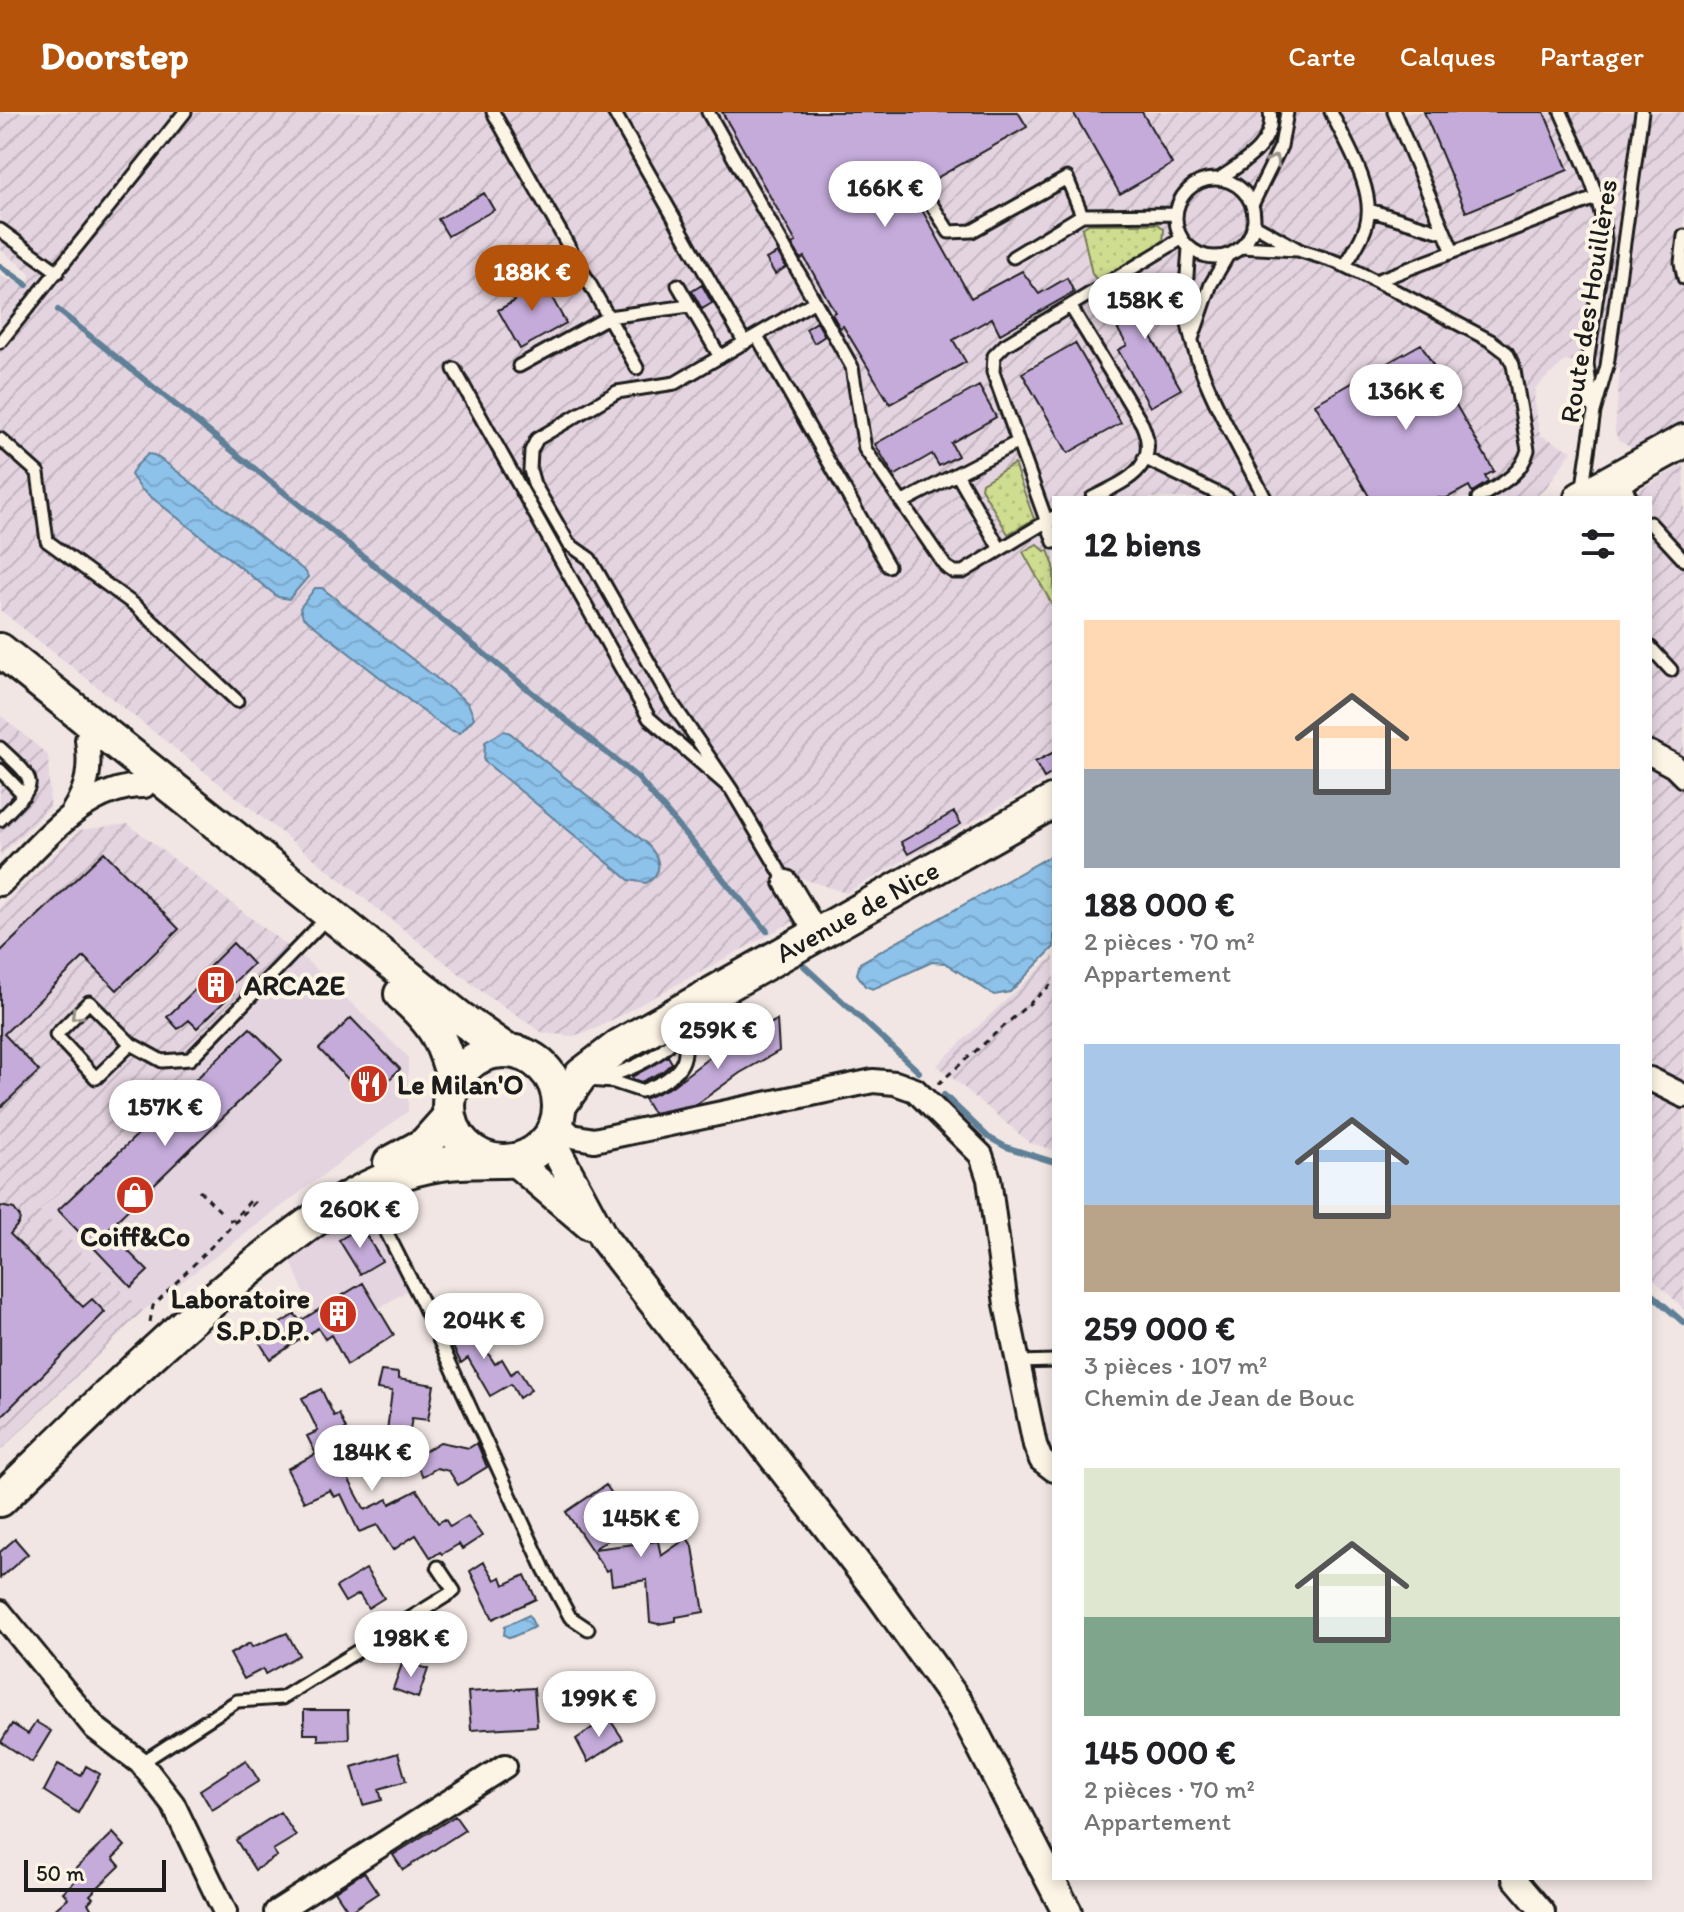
<!DOCTYPE html>
<html lang="fr">
<meta charset="utf-8">
<style>
:root{--surface:#fff;--page:#f6f6f6;--text:#202124;--muted:#757577;--accent:#b45309}
body{margin:0;font-family:Itim,sans-serif;background:var(--page);color:var(--text);height:100vh;display:flex;flex-direction:column;font-size:30px;white-space:nowrap}
*{box-sizing:border-box;margin:0}
p{font-size:26px;color:var(--muted)}
.icon{flex:none;width:44px;height:44px;fill:none;stroke:currentColor;stroke-width:2;stroke-linecap:round;stroke-linejoin:round}
.map{position:relative;flex:1;overflow:hidden}
.details{position:absolute;left:1052px;top:384px;width:600px;height:1384px;display:flex;flex-direction:column;background:var(--surface);border-radius:0px;box-shadow:0 4px 12px #0003}
.details>*{flex:none}
.scale{position:absolute;left:24px;bottom:20px;width:142px;box-sizing:border-box;padding-left:8px;border:4px solid #1c1c1c;border-top:0;font-size:22px;line-height:28px;white-space:nowrap;color:#1c1c1c;-webkit-text-stroke:6px #fcf5e5;paint-order:stroke}
.price{position:absolute;translate:-50% -68px;padding:0 18px;border-radius:28px;background:#fff;color:#222;font-size:26px;line-height:52px;filter:drop-shadow(0 2px 4px #0008)}
.price::after{content:'';position:absolute;left:50%;top:48px;width:24px;height:18px;margin-left:-12px;background:inherit;clip-path:polygon(0 0,100% 0,50% 100%)}
.price.current{background:var(--accent);color:#fff}
ul{padding:0;list-style:none}
li{display:grid;align-content:center;gap:16px;height:424px;padding:0 32px}
li span{display:grid;place-items:center;height:248px;border-radius:0px;color:#555}
li>.icon{margin-inline-start:auto}
span .icon{width:144px;height:144px;fill:#fffc;stroke-width:1}
li b{font-size:34px}
h2{display:flex;justify-content:space-between;align-items:center;height:96px;padding:0 32px;font-size:34px}
header{display:flex;align-items:center;gap:48px;box-sizing:border-box;height:112px;padding:0 40px;background:var(--accent);color:#fff}
header strong{font-size:38px}
nav{display:flex;gap:44px;margin-inline-start:auto;font-size:28px}
.map>svg:first-child{display:block}
.built{fill:#e4d4e0}
.industrial{fill:url(#industrial-furrows)}
.grass{fill:url(#grass-dots);stroke:#767c56;stroke-width:2}
.water{fill:url(#water-waves);stroke:#608098;stroke-width:2}
.lines{fill:none;stroke-linecap:round;stroke-linejoin:round}
.stream{stroke:#608098;stroke-width:6}
.building{fill:#c4abda;stroke:#1c1c1c;stroke-width:2}
.service-casing{stroke:#1c1c1c;stroke-width:17}
.minor-casing{stroke:#1c1c1c;stroke-width:28}
.tertiary-casing{stroke:#1c1c1c;stroke-width:34}
.secondary-casing{stroke:#1c1c1c;stroke-width:38}
.path{stroke:#1c1c1c;stroke-width:3;stroke-dasharray:6 6;stroke-linecap:butt}
.service{stroke:#fcf5e5;stroke-width:11}
.minor{stroke:#fcf5e5;stroke-width:22}
.tertiary{stroke:#fcf5e5;stroke-width:28}
.secondary{stroke:#fcf5e5;stroke-width:32}
.oneway{stroke:#97938b}
.labels{text-anchor:middle;dominant-baseline:central;stroke-width:8;stroke-linejoin:round;paint-order:stroke}
.street-label{font-size:28px;fill:#1c1c1c;stroke:#fcf5e5}
.poi-label{font-size:28px;font-weight:bold;fill:#1c1c1c;stroke:#fcf5e5;text-anchor:start}
</style>
<header>
<strong>Doorstep</strong>
<nav><a>Carte</a><a>Calques</a><a>Partager</a></nav>
</header>
<div class="map">
<svg width="1684" height="1800" viewBox="0 0 1684 1800">
<defs>
<pattern id="industrial-furrows" width="10" height="10" patternUnits="userSpaceOnUse" patternTransform="scale(2)"><rect width="10" height="10" fill="#e4d4e0"/><path d="M-1 1l2-2M0 10L10 0M9 11l2-2" fill="none" stroke="#c3b5c0"/></pattern>
<pattern id="grass-dots" width="8" height="8" patternUnits="userSpaceOnUse" patternTransform="scale(2)"><rect width="8" height="8" fill="#cfdd90"/><path d="M2 2h.1M6 6h.1" fill="none" stroke="#b1bd7c" stroke-width="1.8" stroke-linecap="round"/></pattern>
<pattern id="water-waves" width="16" height="10" patternUnits="userSpaceOnUse" patternTransform="scale(2)"><rect width="16" height="10" fill="#8dc2eb"/><path d="M0 5q4-4 8 0t8 0" fill="none" stroke="#79a6c9"/></pattern>
</defs>
<rect width="100%" height="100%" fill="#f1e6e3"/>
<filter id="ink" filterUnits="userSpaceOnUse"><feTurbulence type="fractalNoise" baseFrequency=".0125" numOctaves="2"/><feDisplacementMap in="SourceGraphic" scale="16" xChannelSelector="R" yChannelSelector="G"/><feConvolveMatrix kernelMatrix="1 2 1 2 8 2 1 2 1" color-interpolation-filters="sRGB"/></filter>
<g filter="url(#ink)">
<path class="built" d="M306,848L408,945V999L143,1199L40,1100Z
M368,1098L411,1176L324,1231L289,1144Z"/>
<path class="industrial" d="M0,0H1684V314L1649,334L1633,337L1618,328L1615,319L1620,256L1565,249L1535,276L1534,292L1540,323L1572,339L1545,377L1534,386H1054V663L846,781L795,764L776,775L794,809L595,917L573,924L543,921L490,886L0,498V164L29,174L30,161L0,137Z
M1684,352V1197L1650,1164V386H1625Z
M0,603L48,643L50,695L0,744Z
M128,712L306,848L40,1099L143,1199L0,1339V795L80,718Z
M1054,843V1038L1030,1031L937,953Z"/>
<path class="grass" d="M1089,112H1158L1164,117L1163,133H1158L1098,169L1092,162L1082,116Z
M1014,352L1034,407L1008,422L981,376L982,371Z
M1037,432L1045,439L1048,438L1054,454V496L1023,440Z"/>
<path class="water" d="M148,342L154,343L169,353L306,460L308,465L289,487L278,485L141,377L131,363L135,355Z
M315,476H322L468,591L474,606L460,621L450,618L433,607L303,505L300,496Z
M504,619L510,621L646,731C660,745 665,760 646,771L629,768L484,649L485,630Z
M1054,742V835L1010,880L994,883L945,851L932,850L873,877L865,874L857,862L860,851Z
M529,1503L535,1515L510,1526L504,1523L505,1514Z"/>
<g class="lines">
<path class="stream" d="M0,154L27,173
M58,198L638,666L767,819
M804,854L919,960
M944,983L988,1025L1006,1035L1054,1050
M1650,1181L1684,1211"/>
</g>
<path class="building" d="M722,0H1018L1027,15L912,80L971,186L1022,159L1039,182L1067,166L1074,180L1000,222L992,206L953,228L966,250L890,292L843,214L840,216L832,202L835,200L804,145L801,147L792,132L796,130Z
M1073,0H1142L1172,52L1120,82Z
M1424,0H1544L1568,58L1466,100Z
M484,81L494,98L448,124L438,107Z
M778,141L786,155L775,162L766,147Z
M540,164L566,211L520,237L498,198L515,189L510,181Z
M1154,168L1167,190L1170,198L1167,200L1172,208L1149,221L1181,277L1150,295L1118,238L1127,233L1105,195Z
M702,173L712,191L702,197L692,179Z
M817,210L825,224L814,231L806,217Z
M1075,231L1121,311L1068,341L1022,261Z
M1421,232L1494,359L1485,364L1488,370L1472,380L1469,374L1447,386H1370L1315,292Z
M979,274L996,305L951,331L958,344L939,354L932,342L894,364L875,332Z
M1054,640V660L1044,666L1035,650Z
M954,700L961,712L908,742L901,730Z
M104,740L179,817L117,878L84,845L4,922L39,959L0,996V840Z
M233,831L253,852L228,876L233,881L197,916L189,908L178,917L167,905L213,860L208,856Z
M351,906L400,957L368,988L319,937Z
M777,908L779,939L740,961L697,992L653,1001L650,997L644,987L671,975L710,945Z
M250,916L282,948L107,1118L148,1159L131,1175L58,1098Z
M668,944L672,951L662,960L641,970L633,967L632,965Z
M0,1094L14,1097L20,1105L19,1111L10,1122L83,1195L92,1187L105,1200L0,1306Z
M361,1115L382,1149L360,1162L339,1128Z
M363,1171L394,1223L347,1253L331,1223L325,1227L318,1216L270,1247L257,1226L295,1202L300,1209Z
M455,1207L478,1226L495,1252L502,1247L511,1262L518,1257L531,1278L519,1286L511,1272L490,1284L468,1246L461,1251L443,1215Z
M381,1259L398,1261V1267L434,1273L428,1308L412,1306L406,1339L392,1347L385,1335L392,1279L377,1277Z
M321,1277L334,1304L339,1302L346,1317L327,1327L365,1398L388,1387L390,1392L417,1378L438,1411L445,1407L450,1415L468,1404L482,1424L462,1437L459,1432L442,1442L440,1440L431,1446L416,1423L393,1438L377,1413L359,1420L341,1382L334,1385L330,1378L304,1390L287,1357L316,1342L307,1324L318,1319L302,1286Z
M440,1330L469,1336L477,1331L487,1355L458,1373L449,1359L437,1356L423,1364L412,1347Z
M606,1373L632,1411L594,1437L658,1429L661,1444L687,1426L693,1435L704,1500L676,1505V1509L658,1512L650,1510L647,1468L612,1473L610,1457L606,1459L566,1400Z
M15,1427L28,1442L0,1466V1440Z
M484,1450L495,1468L501,1465L504,1473L525,1463L536,1487L493,1507L470,1459Z
M366,1457L384,1486L368,1496L359,1482L345,1490L336,1475Z
M287,1521L299,1543L265,1562L263,1557L244,1567L230,1542L250,1531L252,1535Z
M403,1549L428,1557L418,1586L393,1577Z
M534,1576L537,1614L471,1618L468,1580Z
M304,1598H348L349,1627L318,1628V1622H304Z
M608,1605L623,1627L588,1650L576,1627Z
M36,1610L51,1619L32,1650L1,1630L12,1612L28,1622Z
M398,1641L406,1669L379,1677L382,1688L363,1693L352,1655Z
M246,1648L259,1669L212,1698L200,1678Z
M58,1652L81,1664L86,1654L100,1662L78,1701L44,1679Z
M280,1700L296,1724L273,1738L277,1744L255,1758L236,1728Z
M455,1704L465,1718L403,1758L393,1743Z
M113,1721L125,1734L113,1746L120,1754L90,1783L93,1786L88,1791L93,1800H52L68,1786L63,1780L77,1767L71,1761Z
M364,1760L378,1781L349,1800L335,1779Z"/>
<g class="lines">
<g class="service-casing">
<path id="service" d="M493,0L637,256
M614,0L745,231
M708,0L852,255L865,337L946,455L954,460H963L1054,405
M1331,0C1346,32 1377,79 1366,114C1362,128 1352,141 1345,154
M1394,0L1453,140
M1561,0C1579,42 1602,82 1605,128L1587,251L1593,296
M1219,67C1242,51 1276,33 1270,0
M1176 106a39 39 0 1 1 78 0a39 39 0 1 1-78 0Z
M925,82L949,120L972,119L1067,66L1082,103
M1252,93L1281,34L1287,0
M1369,98L1445,121
M1253,112L1301,139L1337,150L1392,177L1491,229L1507,241L1513,253L1528,338C1521,364 1499,373 1478,386
M0,118L58,160
M1684,124L1681,151L1684,166
M1189,135C1188,157 1184,182 1187,204C1194,262 1238,333 1265,386
M1241,135L1297,138
M1013,145L1082,103L1176,102
M1376,169L1598,85
M678,173L720,245
M1071,195L1142,312C1162,356 1124,370 1092,386
M757,224L888,454
M1192,227L1211,172L1228,143
M0,230L185,0
M519,254L608,205L689,194
M454,257L649,606L731,677L786,770
M0,327L38,361L47,429L136,494L237,589
M1144,346L1227,386
M957,362L1000,437
M1620,365L1631,386
M1582,381L1594,300L1607,254L1642,0
M903,390L1018,330
M1650,411L1684,448
M1054,430L993,260L994,244L1005,233L1181,127
M1650,535L1671,558
M0,636C40,673 38,669 0,708
M0,658L24,683
M731,677L672,591L590,447L569,432L534,372L530,358L531,339L537,327L617,280L675,271L815,189
M131,932L96,966L56,923L89,890L131,932L162,949L190,947L318,815
M603,966C630,958 669,942 682,915
M588,968L614,970L641,979C682,965 696,946 677,906
M365,1078L421,1188L544,1457L570,1505L588,1517
M1018,1250L1054,1249
M141,1651L237,1589L282,1586L454,1479L438,1455"/>
</g>
<g class="minor-casing">
<path id="minor" d="M1650,641L1674,654L1684,664
M72,701C88,676 91,657 87,627
M786,770L817,822
M0,772C40,734 83,674 144,674
M1650,967L1684,984
M558,1011L572,1024L594,1028L873,969L895,971L915,978L981,1043L989,1067L1006,1192L1035,1333L1041,1348L1054,1358
M0,1500L95,1616L141,1651L173,1692L225,1800
M1514,1766L1543,1800
M276,1800L505,1654"/>
</g>
<g class="tertiary-casing">
<path id="tertiary" d="M550,1027L604,1127L880,1482L961,1595L1067,1800
M514,1049L589,1113"/>
</g>
<g class="secondary-casing">
<path id="secondary" d="M1581,386L1684,329
M0,538L460,906L507,939
M401,882C435,912 442,926 454,969
M449 994a55 55 0 1 1 110 0a55 55 0 1 1-110 0Z
M560,993L581,963L619,934L1054,689
M390,1051L425,1032L450,1004
M0,1388C84,1307 167,1223 259,1150C304,1115 348,1079 403,1061C435,1050 465,1049 499,1049"/>
</g>
<path class="path" d="M938,972L1054,870
M199,1078L220,1099
M150,1210L153,1194L255,1090L251,1088L233,1108H229"/>
<use href="#service" class="service"/>
<use href="#minor" class="minor"/>
<use href="#tertiary" class="tertiary"/>
<use href="#secondary" class="secondary"/>
</g>
<defs><path id="oneway-chevron" d="M-2-3.5L2.5 0L-2 3.5" fill="none" stroke-width="1.6" stroke-linecap="round" stroke-linejoin="round" transform="scale(2)"/></defs>
<g class="oneway">
<use href="#oneway-chevron" transform="translate(1274 48) rotate(-65)"/>
<use href="#oneway-chevron" transform="translate(76 903) rotate(135)"/>
</g>
</g>
<defs>
<g id="building-disc" transform="scale(2)"><circle r="9.5" fill="#c8321e" stroke="#fcf5e5"/><path d="M-4-6H4V6H1V3H-1V6H-4ZM-2.5-4.3h1.7v1.8h-1.7ZM.8-4.3h1.7v1.8H.8ZM-2.5-1h1.7V.8h-1.7ZM.8-1h1.7V.8H.8Z" fill="#fff"/></g>
<g id="restaurant-disc" transform="scale(2)"><circle r="9.5" fill="#c8321e" stroke="#fcf5e5"/><path d="M-5-6h1v4h1v-4h1v4h1v-4h1v5L-1.5 .5V6h-2V.5L-5-1ZM5-6V6H3V1.5H1.5Q1.5-4 5-6Z" fill="#fff"/></g>
<g id="shop-disc" transform="scale(2)"><circle r="9.5" fill="#c8321e" stroke="#fcf5e5"/><path d="M-5-2.5h2.3a2.7 3.5 0 0 1 5.4 0H5L5.5 6h-11ZM-1.5-2.5h3a1.5 2.3 0 0 0-3 0Z" fill="#fff"/></g>
</defs>
<g fill-rule="evenodd">
<use href="#building-disc" x="216" y="873"/>
<use href="#restaurant-disc" x="369" y="972"/>
<use href="#shop-disc" x="135" y="1083"/>
<use href="#building-disc" x="338" y="1202"/>
</g>
<g class="labels">
<g class="street-label">
<text transform="translate(1588 189) rotate(-81)">Route des Houillères</text>
<text transform="translate(857 799) rotate(-29)">Avenue de Nice</text>
</g>
<g class="poi-label">
<text x="244" y="873">ARCA2E</text>
<text x="397" y="972">Le Milan'O</text>
<text x="135" y="1124" text-anchor="middle">Coiff&amp;Co</text>
<text x="310" y="1186" text-anchor="end">Laboratoire<tspan x="310" dy="32">S.P.D.P.</tspan></text>
</g>
</g>
</svg>
<div class="scale">50 m</div>
<b class="price" style="left:885px;top:117px">166K €</b>
<b class="price current" style="left:532px;top:201px">188K €</b>
<b class="price" style="left:1145px;top:229px">158K €</b>
<b class="price" style="left:1406px;top:320px">136K €</b>
<b class="price" style="left:718px;top:959px">259K €</b>
<b class="price" style="left:165px;top:1036px">157K €</b>
<b class="price" style="left:360px;top:1138px">260K €</b>
<b class="price" style="left:484px;top:1249px">204K €</b>
<b class="price" style="left:372px;top:1381px">184K €</b>
<b class="price" style="left:641px;top:1447px">145K €</b>
<b class="price" style="left:411px;top:1567px">198K €</b>
<b class="price" style="left:599px;top:1627px">199K €</b>
<section class="details">
<h2>12 biens<svg class="icon" aria-label="filters" viewBox="0 0 24 24"><path d="M4 7h16M4 17h16"/><circle cx="9" cy="7" r="2"/><circle cx="15" cy="17" r="2"/></svg></h2>
<ul>
<li><span style="background:linear-gradient(#ffd9b3 60%,#9aa5b1 0)"><svg class="icon" aria-label="home" viewBox="0 0 24 24"><path d="M3 11l9-7 9 7M6 9v11h12V9"/></svg></span><div><b>188 000 €</b><p>2 pièces · 70 m²</p><p>Appartement</p></div></li>
<li><span style="background:linear-gradient(#a9c7e8 65%,#b9a48a 0)"><svg class="icon" aria-label="home" viewBox="0 0 24 24"><path d="M3 11l9-7 9 7M6 9v11h12V9"/></svg></span><div><b>259 000 €</b><p>3 pièces · 107 m²</p><p>Chemin de Jean de Bouc</p></div></li>
<li><span style="background:linear-gradient(#dfe7d0 60%,#7fa58c 0)"><svg class="icon" aria-label="home" viewBox="0 0 24 24"><path d="M3 11l9-7 9 7M6 9v11h12V9"/></svg></span><div><b>145 000 €</b><p>2 pièces · 70 m²</p><p>Appartement</p></div></li>
</ul>
</section>
</div>
